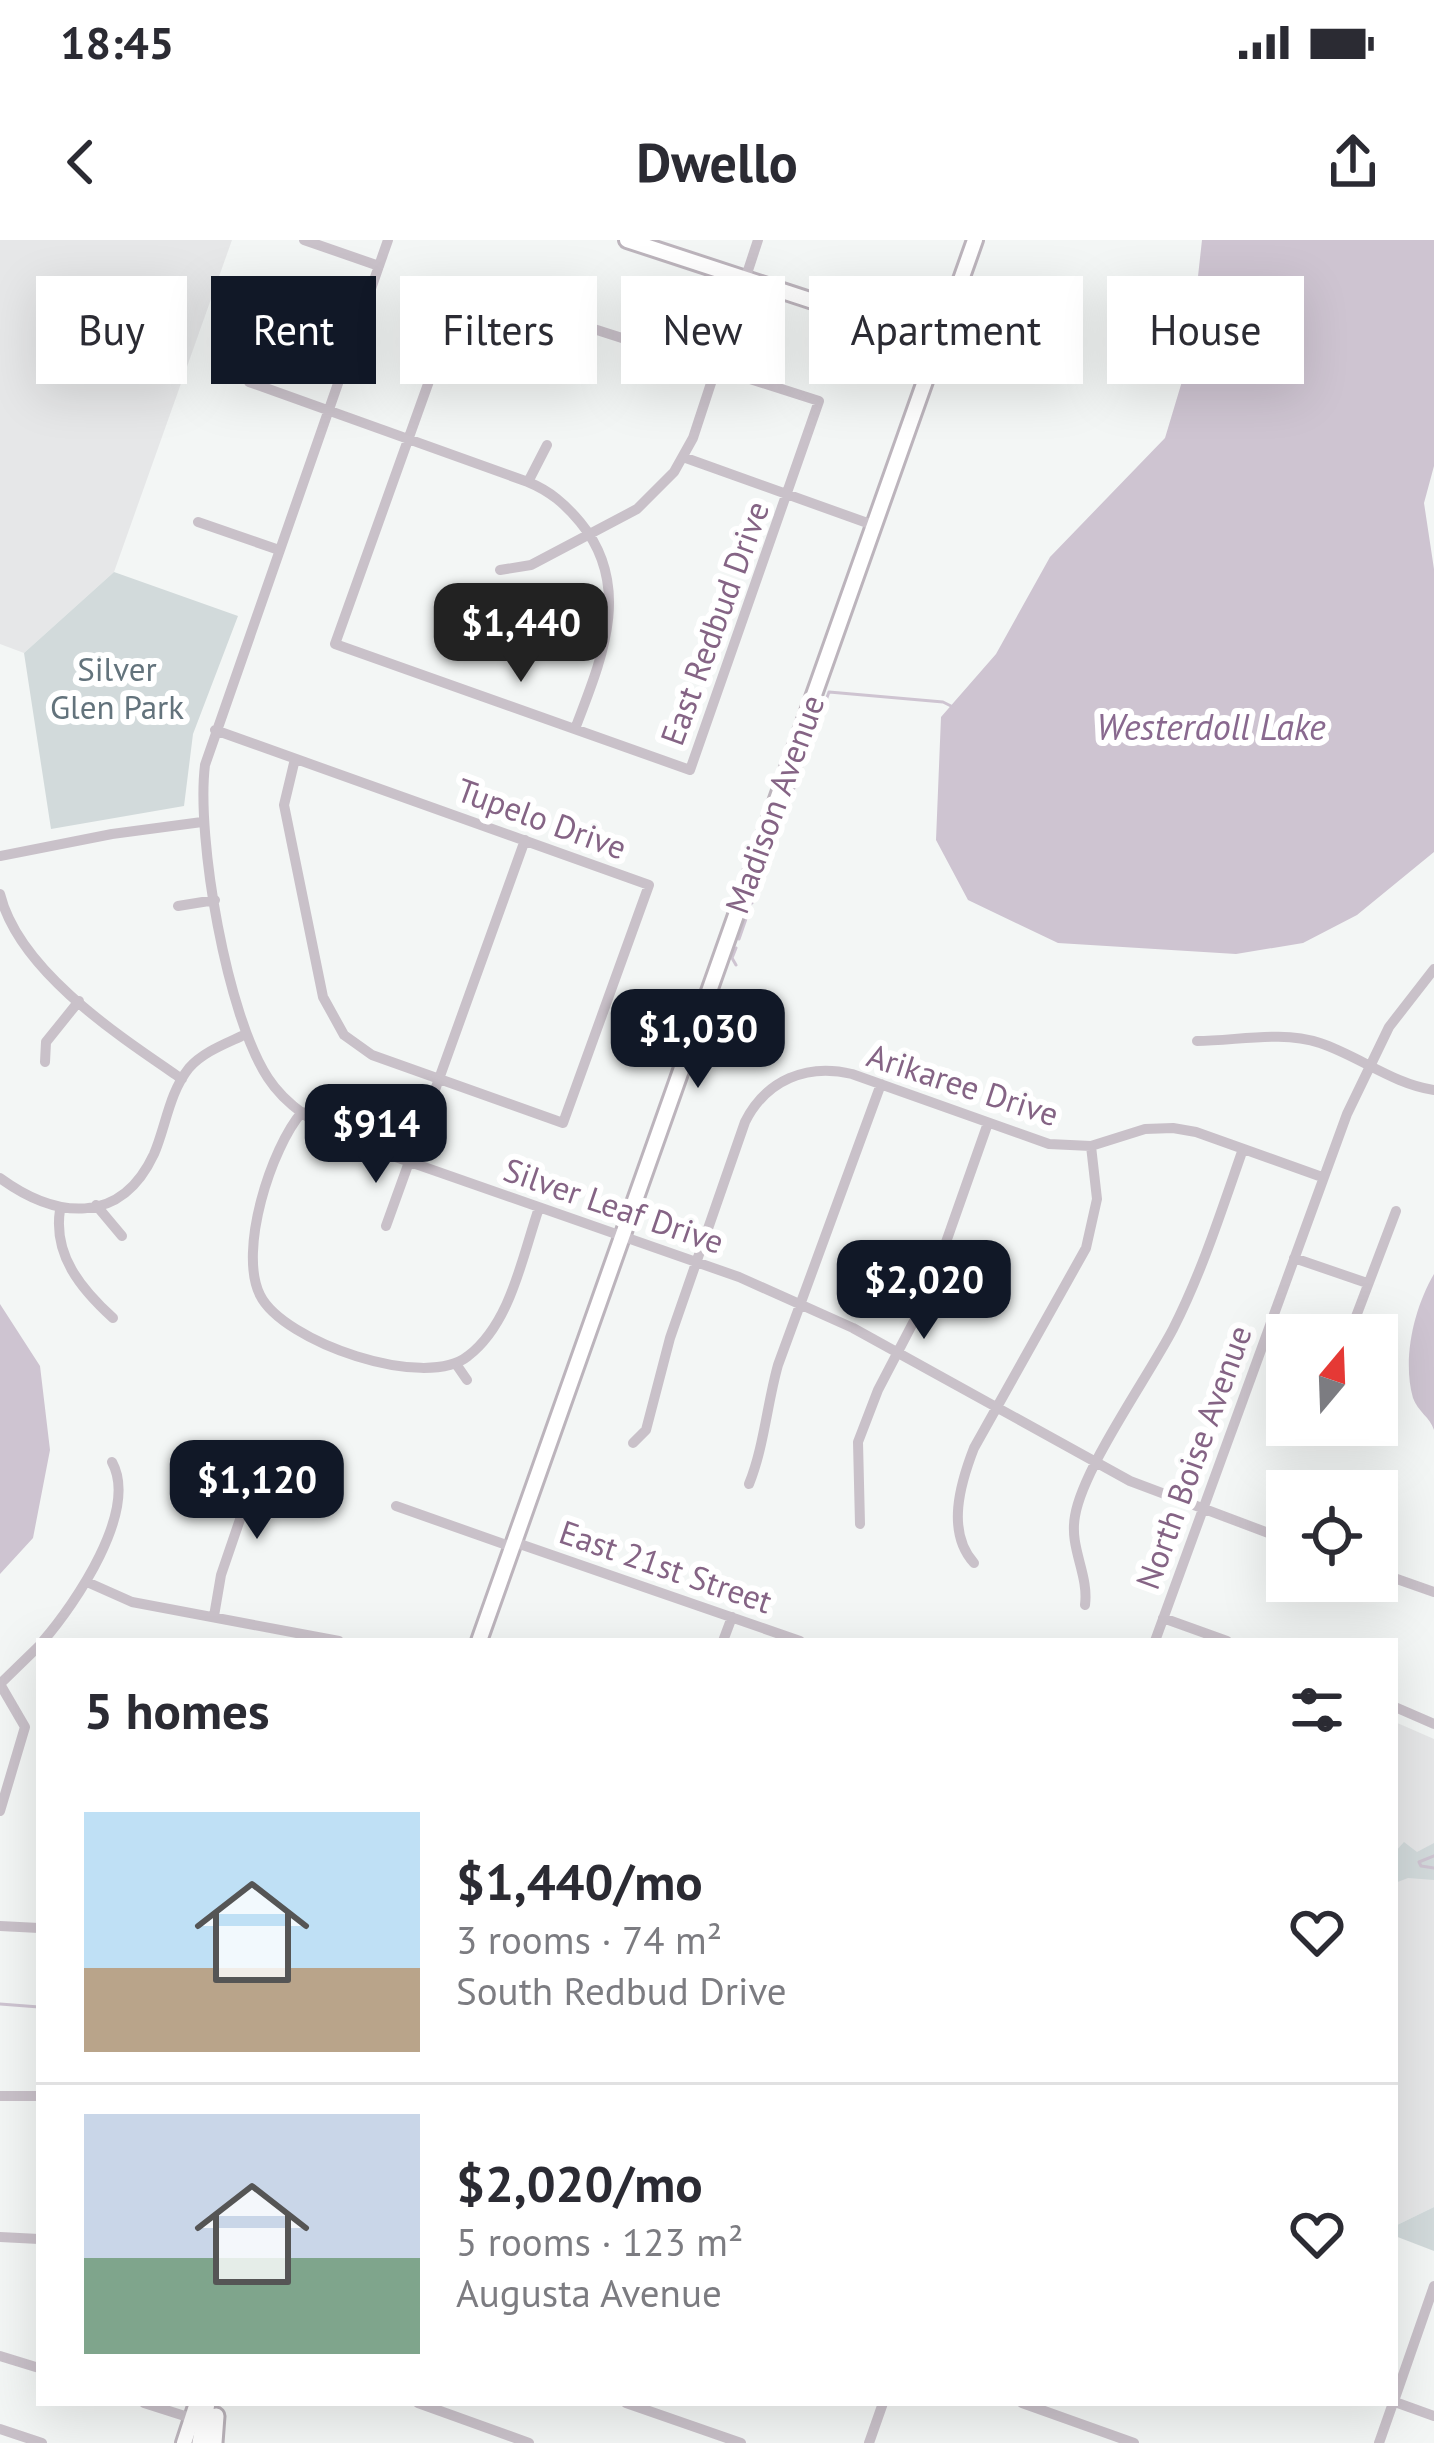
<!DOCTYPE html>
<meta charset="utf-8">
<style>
:root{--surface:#fff;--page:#f7f7f7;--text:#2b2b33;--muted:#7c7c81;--line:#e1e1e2;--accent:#111827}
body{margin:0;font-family:"PT Sans",sans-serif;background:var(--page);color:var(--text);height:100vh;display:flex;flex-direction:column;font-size:45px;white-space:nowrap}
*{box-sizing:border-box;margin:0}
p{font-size:39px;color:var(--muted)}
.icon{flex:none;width:66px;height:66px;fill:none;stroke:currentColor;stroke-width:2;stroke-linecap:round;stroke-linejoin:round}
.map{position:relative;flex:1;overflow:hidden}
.drawer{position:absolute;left:36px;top:1398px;width:1362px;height:768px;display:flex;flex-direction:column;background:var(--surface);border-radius:0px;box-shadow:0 12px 48px #0002}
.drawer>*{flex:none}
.hud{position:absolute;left:36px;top:36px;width:1362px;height:108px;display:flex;gap:24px}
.needle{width:78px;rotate:19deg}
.tools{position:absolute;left:1266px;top:1074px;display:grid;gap:24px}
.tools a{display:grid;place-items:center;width:132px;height:132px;border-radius:0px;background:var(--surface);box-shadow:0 12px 48px #0002;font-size:60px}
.price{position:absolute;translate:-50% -102px;padding:0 27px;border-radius:24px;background:var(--accent);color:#fff;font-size:39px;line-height:78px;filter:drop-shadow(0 3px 6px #0008)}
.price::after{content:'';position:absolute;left:50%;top:72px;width:36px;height:27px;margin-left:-18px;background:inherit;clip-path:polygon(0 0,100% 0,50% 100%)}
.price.selected{background:#222;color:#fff}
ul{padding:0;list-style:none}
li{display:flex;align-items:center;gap:36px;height:300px;padding:0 48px}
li+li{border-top:3px solid var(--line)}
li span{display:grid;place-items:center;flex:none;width:336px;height:240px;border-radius:0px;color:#555}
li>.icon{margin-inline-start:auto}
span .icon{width:144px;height:144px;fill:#fffc;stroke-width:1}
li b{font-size:51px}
h2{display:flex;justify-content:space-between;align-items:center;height:144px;padding:0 48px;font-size:51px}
.pill{padding:0 42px;border-radius:0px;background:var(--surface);box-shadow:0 12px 48px #0002;font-size:42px;line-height:108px}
.pill.selected{background:var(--accent);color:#fff}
.status{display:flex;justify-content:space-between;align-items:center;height:84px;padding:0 60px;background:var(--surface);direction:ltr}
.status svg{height:33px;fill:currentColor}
header{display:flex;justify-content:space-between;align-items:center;height:156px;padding:0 48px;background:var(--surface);font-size:54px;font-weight:700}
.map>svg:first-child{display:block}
.built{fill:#e6e7e8}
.green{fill:#d2dadb}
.water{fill:#cec4d1}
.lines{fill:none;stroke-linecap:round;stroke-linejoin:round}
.stream{stroke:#cec4d1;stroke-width:3}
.major-casing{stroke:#bcb4bc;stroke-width:20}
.highway-casing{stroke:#b9b2b9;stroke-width:21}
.minor{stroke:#c9c1c9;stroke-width:10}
.major{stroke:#fff;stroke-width:14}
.highway{stroke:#fff;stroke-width:15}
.labels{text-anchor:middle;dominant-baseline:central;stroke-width:12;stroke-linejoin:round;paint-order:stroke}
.street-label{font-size:33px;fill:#856485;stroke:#fff}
.park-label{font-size:33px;fill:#63737c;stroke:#fff}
.water-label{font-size:36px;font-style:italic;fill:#89698f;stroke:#fff}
</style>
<div class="status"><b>18:45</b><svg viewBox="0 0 49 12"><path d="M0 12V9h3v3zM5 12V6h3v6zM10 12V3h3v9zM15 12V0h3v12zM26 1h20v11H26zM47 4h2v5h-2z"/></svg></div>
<header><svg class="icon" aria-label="back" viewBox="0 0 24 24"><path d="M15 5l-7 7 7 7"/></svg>Dwello<svg class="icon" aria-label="share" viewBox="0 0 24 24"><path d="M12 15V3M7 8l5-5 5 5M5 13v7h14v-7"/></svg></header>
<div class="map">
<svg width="1434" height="2203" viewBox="0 0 1434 2203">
<rect width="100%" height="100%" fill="#f3f6f5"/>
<path class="built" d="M0,0H232L114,332L24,413L0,404Z
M1395,1482L1434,1499V1967L1395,1986Z"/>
<path class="green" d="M142,69L185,83L170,122L148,114L140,76Z
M114,332L238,376L193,494L184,566L51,589L24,413Z
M1404,1602L1417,1612L1434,1603V1640L1408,1638L1395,1643V1612Z
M1434,1967V2011L1395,1996V1986Z"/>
<path class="water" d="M1202,0H1434V226L1424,263L1434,329V612L1357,675L1303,703L1236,714L1058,703L968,660L936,600L941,477L996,414L1050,317L1165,198L1189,118Z
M1434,1034V1190C1430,1177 1418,1172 1413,1158C1402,1119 1414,1068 1434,1034Z
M0,1064L40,1126L50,1210L33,1298L0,1334Z"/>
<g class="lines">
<path class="stream" d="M752,663L829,452L943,462L951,466
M739,699L748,673
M736,708L732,718L736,725
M1434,1616L1419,1622L1421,1626L1434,1628
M0,1764L39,1767"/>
<g class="major-casing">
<path id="major" d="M627,0L938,102
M479,1401L975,0
M184,2203L197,2163"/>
</g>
<g class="highway-casing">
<path id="highway" d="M200,2203L207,2163
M214,2203L216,2176"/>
</g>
<path class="minor" d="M304,0L379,26
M388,0L205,525C196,598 227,776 268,838C286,866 318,885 347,900L739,1037L853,1088L1130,1241L1287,1300
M466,48L819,161L690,530L335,404L462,49Z
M249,142L528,242C550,251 565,264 580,282C634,347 601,420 575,489
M683,217L873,285
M528,242L547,205
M198,282L279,310
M500,330L531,325L637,269L674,232L693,198L758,0
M215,490L649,645L563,883L372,815L344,795L323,757L284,565L295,519
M0,616L112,594L202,582
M0,654C19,731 119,796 182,839
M178,666L215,660
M1197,801C1236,801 1282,790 1320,803C1359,816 1393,844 1434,850
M45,822L46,802L79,761
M302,872C271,908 238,1011 260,1055C283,1102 425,1151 468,1116C511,1083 522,1017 539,968
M0,938C55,978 120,987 154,914C166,886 169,853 189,828C203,812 225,804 244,795
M96,965L122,996
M60,970C53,1015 81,1049 113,1078
M386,986L525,600
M1294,1018L1367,1043
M1349,1095L1396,971
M456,1124L467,1140
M633,1203L646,1190L670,1098L745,882C766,840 807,823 852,834L1049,904L1091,906L1145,889L1173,888L1196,892L1322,937
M749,1244C764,1207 767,1164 778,1125L881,844
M1295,1251L1303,1242
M396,1266L512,1307
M860,1284L858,1202L878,1150L927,1056L988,883
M1274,1295L1287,1260
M514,1302L800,1401
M974,1323C946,1292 960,1244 974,1208L1086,1008L1097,959L1091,906
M1377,1332L1434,1352
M87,1342L132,1362L339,1401
M1085,1365C1089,1334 1069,1308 1075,1276C1083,1228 1148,1137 1173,1089C1202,1032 1222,969 1243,909
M214,1376L221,1335L261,1218
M1163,1378L1227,1401
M43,1401C75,1364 139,1271 112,1222
M723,1401L732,1377
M1155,1401L1347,874L1389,787L1434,729
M0,1444L39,1406
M1395,1467L1434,1484
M0,1571L25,1487L0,1444
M0,1686L39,1688
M0,1856H39
M0,1997L39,1999
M0,2116L39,2128
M1395,2158L1434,2046
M1395,2162L1434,2176
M144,2163L191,2178
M418,2163L529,2203
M626,2163L741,2203
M1022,2163L1134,2203
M0,2189L42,2203
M869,2203L883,2163
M1379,2203L1393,2163"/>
<use href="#major" class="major"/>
<use href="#highway" class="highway"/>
</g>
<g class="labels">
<g class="street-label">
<text transform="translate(714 383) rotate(-70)">East Redbud Drive</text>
<text transform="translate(774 564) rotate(-70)">Madison Avenue</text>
<text transform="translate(542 578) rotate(20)">Tupelo Drive</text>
<text transform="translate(963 844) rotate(18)">Arikaree Drive</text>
<text transform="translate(614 965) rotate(19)">Silver Leaf Drive</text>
<text transform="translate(1193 1217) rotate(-70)">North Boise Avenue</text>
<text transform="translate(666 1326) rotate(19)">East 21st Street</text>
</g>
<g class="park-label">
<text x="117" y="428">Silver<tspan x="117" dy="38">Glen Park</tspan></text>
</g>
<g class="water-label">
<text x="1211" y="486">Westerdoll Lake</text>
</g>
</g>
</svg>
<div class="tools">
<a><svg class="needle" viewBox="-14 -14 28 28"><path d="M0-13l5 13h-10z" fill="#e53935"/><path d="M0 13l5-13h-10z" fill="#7c7c81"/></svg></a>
<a><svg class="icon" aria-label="locate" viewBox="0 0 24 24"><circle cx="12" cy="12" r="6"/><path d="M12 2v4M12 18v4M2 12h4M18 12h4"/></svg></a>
</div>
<b class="price selected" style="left:521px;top:445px">$1,440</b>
<b class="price" style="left:698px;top:851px">$1,030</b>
<b class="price" style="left:376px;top:946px">$914</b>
<b class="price" style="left:924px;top:1102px">$2,020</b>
<b class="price" style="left:257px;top:1302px">$1,120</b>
<div class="hud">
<a class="pill">Buy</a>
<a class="pill selected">Rent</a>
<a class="pill">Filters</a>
<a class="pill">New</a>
<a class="pill">Apartment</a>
<a class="pill">House</a>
</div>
<section class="drawer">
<h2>5 homes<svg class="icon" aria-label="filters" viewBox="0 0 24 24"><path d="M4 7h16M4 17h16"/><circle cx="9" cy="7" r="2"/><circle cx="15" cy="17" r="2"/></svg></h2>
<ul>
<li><span style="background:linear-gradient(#bfe0f5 65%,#b9a48a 0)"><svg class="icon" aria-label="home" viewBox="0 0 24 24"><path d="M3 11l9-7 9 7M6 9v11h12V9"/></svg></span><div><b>$1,440/mo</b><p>3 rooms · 74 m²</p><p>South Redbud Drive</p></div><svg class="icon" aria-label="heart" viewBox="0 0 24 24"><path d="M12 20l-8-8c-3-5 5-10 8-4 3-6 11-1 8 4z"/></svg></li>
<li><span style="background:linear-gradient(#c9d6e8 60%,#7fa58c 0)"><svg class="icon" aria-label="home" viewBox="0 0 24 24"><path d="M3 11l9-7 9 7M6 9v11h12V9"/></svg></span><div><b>$2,020/mo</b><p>5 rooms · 123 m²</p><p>Augusta Avenue</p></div><svg class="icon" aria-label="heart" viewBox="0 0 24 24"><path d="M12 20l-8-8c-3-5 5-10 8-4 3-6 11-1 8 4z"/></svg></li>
</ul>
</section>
</div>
